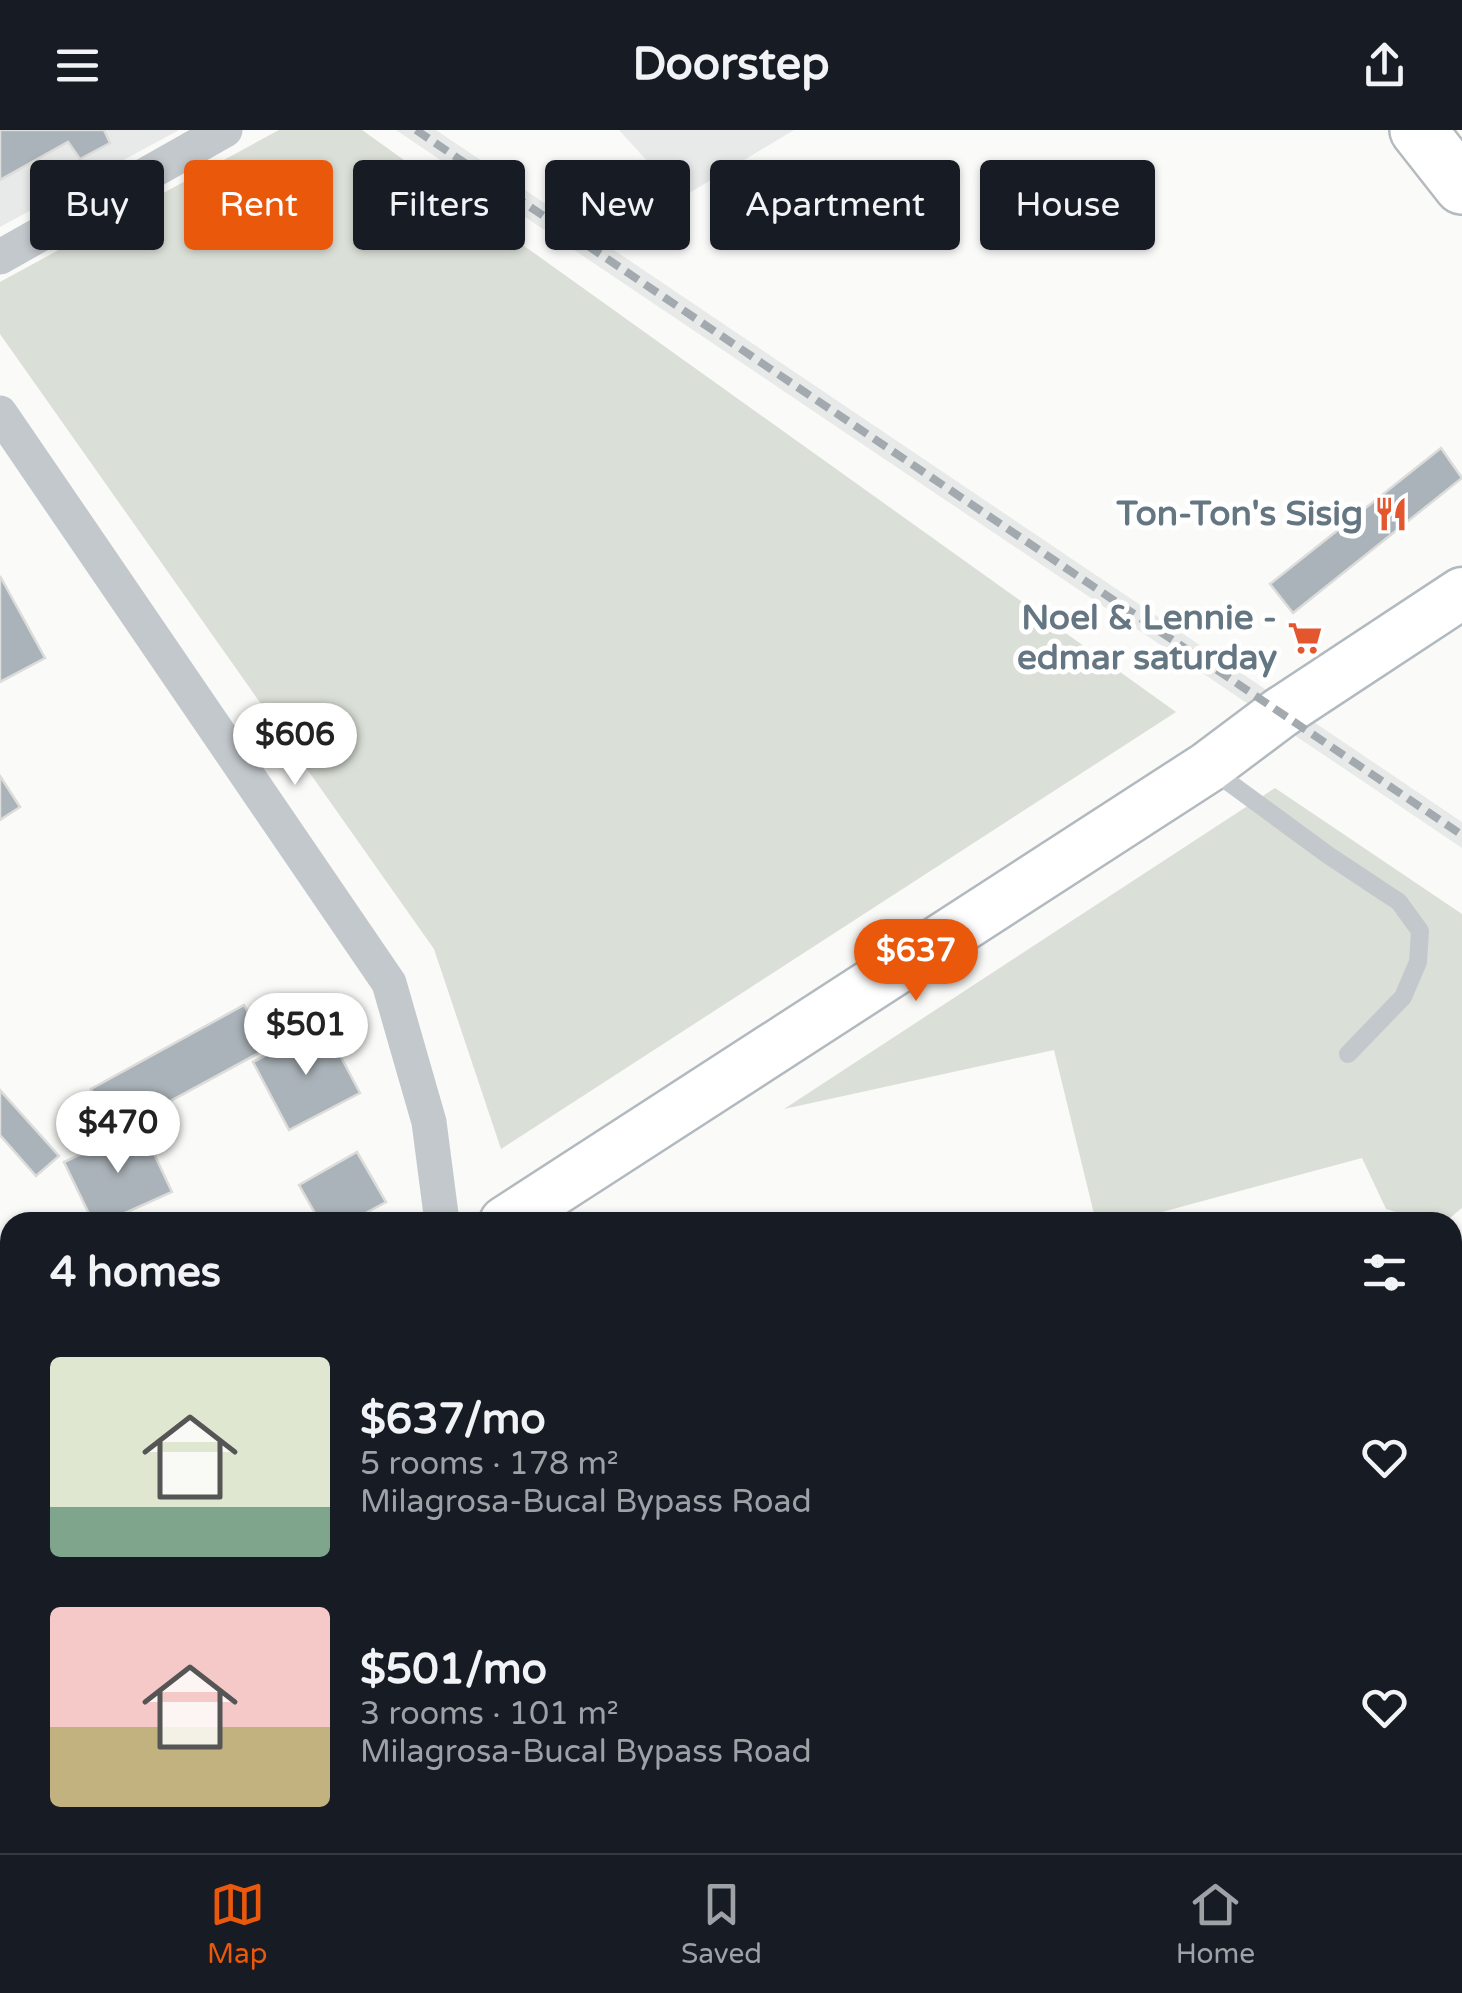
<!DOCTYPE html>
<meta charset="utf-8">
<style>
:root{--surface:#171b24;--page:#20242c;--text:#f1f3f6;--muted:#9ea1a6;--line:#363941;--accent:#ea580c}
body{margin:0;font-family:"Varela Round",sans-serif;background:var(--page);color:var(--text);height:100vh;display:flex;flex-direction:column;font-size:38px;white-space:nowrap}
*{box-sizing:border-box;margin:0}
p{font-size:32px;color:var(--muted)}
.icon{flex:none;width:55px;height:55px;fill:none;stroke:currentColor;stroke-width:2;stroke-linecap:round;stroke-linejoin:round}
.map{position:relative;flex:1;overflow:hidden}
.drawer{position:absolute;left:0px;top:1082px;width:1462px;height:642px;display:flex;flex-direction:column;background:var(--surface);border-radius:30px 30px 0 0;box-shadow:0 2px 8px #0004}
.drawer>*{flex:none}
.hud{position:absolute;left:30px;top:30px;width:1402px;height:90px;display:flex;gap:20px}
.price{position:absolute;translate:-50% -85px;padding:0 22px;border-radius:35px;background:#fff;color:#222;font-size:32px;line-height:65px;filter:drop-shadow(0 2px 5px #0008)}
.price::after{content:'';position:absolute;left:50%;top:60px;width:30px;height:22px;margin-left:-15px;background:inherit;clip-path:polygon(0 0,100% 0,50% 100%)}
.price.active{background:var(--accent);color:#fff}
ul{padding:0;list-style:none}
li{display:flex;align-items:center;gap:30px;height:250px;padding:0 50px}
li span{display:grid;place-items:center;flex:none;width:280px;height:200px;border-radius:10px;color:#555}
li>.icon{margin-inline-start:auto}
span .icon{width:120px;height:120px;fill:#fffc;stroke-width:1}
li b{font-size:42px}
h2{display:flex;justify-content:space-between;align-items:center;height:120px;padding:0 50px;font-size:42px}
.chip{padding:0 35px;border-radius:10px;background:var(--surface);box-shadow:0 2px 8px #0004;font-size:35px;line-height:90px}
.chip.active{background:var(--accent);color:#fff}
header{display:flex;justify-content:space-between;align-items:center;height:130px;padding:0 50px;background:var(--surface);font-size:45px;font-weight:700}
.tabs{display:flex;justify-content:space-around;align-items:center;height:140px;border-top:2px solid var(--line);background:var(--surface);font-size:28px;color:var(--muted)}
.tabs a{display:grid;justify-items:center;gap:5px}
.tabs .active{color:var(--accent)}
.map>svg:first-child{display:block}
.built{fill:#e8e9e9}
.green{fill:#dadfd7}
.building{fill:#aab3b9;stroke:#dcdcda;stroke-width:2.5}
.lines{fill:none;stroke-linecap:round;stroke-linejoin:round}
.secondary-casing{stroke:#b3babf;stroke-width:55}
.primary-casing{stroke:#b5babe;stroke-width:60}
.path{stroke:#bbbfc2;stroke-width:5;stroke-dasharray:5 5;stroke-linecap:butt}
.lane{stroke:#c3c8cc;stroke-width:18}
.street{stroke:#c3c8cc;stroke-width:35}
.secondary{stroke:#fff;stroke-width:50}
.primary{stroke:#fff;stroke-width:55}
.rail{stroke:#a2aab0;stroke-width:8;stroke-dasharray:15 8;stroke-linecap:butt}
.labels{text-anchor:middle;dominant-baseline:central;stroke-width:10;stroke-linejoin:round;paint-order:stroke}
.poi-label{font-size:35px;font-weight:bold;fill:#657683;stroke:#fff;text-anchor:end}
</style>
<header><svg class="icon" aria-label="menu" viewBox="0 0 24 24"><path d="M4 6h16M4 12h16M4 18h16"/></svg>Doorstep<svg class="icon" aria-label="share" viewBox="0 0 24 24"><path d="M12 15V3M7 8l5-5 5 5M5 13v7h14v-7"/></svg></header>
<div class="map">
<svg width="1462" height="1723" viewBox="0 0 1462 1723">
<rect width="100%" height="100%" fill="#fafaf8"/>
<path class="built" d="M0,0H179L0,97Z
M396,0H436L1462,692V718Z
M619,0H794L681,68Z"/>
<path class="green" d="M279,0H362L1176,582L501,1019L434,819L0,204V152Z
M1275,658L1462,784V1078L1445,1092H1430L1386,1079L1362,1028L1125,1092H1096L1054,920L784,979Z"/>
<path class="building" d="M0,0H104L110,13L80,29L68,12L0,50Z
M1441,318L1462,348L1293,483L1270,454Z
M0,446L45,528L0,552Z
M0,646L20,677L0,690Z
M244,875L268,918L115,1001L91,959Z
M324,895L360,963L289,1000L253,932Z
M0,960L59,1026L36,1046L0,1005Z
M141,996L172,1062L105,1092H93L64,1032Z
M357,1022L386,1072L349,1092H320L299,1055Z"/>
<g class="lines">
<g class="secondary-casing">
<path id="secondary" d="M505,1092L1208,637L1280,583L1462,463
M0,1209L10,1208"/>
</g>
<g class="primary-casing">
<path id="primary" d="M1418,0L1462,56"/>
</g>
<path class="path" d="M377,1723L379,1715"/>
<path class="lane" d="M1212,640L1328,725L1399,772L1420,801L1418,832L1403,867L1348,924"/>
<path class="street" d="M0,127L225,0
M0,283L389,853L429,992L442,1092
M1452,1506L1462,1534
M565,1715L566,1720L693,1716L706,1723
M1018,1723L1023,1715"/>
<use href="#secondary" class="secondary"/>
<use href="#primary" class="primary"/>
<path class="rail" d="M416,0L1462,705"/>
</g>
<defs>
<g id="restaurant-bare" transform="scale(2.7)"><path d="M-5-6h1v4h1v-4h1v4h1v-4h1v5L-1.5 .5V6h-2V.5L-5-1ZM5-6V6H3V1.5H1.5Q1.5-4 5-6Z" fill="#e4572e" stroke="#fff" stroke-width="2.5" paint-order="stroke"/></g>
<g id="supermarket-bare" transform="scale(2.7)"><path d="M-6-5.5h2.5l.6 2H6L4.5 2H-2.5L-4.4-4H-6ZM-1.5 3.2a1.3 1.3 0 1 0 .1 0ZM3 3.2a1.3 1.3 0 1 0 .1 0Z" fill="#e4572e" stroke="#fff" stroke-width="2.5" paint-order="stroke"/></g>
</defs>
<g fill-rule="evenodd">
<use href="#restaurant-bare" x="1391" y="384"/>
<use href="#supermarket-bare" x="1305" y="508"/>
</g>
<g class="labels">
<g class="poi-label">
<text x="1363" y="384">Ton-Ton's Sisig</text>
<text x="1277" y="488">Noel &amp; Lennie -<tspan x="1277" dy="40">edmar saturday</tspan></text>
</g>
</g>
</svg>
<b class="price" style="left:295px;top:658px">$606</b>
<b class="price active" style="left:916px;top:874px">$637</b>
<b class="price" style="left:306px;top:948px">$501</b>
<b class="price" style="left:118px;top:1046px">$470</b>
<div class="hud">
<a class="chip">Buy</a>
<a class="chip active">Rent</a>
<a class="chip">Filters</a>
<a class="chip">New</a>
<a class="chip">Apartment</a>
<a class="chip">House</a>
</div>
<section class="drawer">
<h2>4 homes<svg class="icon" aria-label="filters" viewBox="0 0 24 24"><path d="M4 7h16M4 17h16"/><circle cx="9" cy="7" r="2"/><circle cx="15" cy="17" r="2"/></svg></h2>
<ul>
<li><span style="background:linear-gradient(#dfe7d0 75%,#7fa58c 0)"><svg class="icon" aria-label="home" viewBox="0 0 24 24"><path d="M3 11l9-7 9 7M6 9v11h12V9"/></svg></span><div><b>$637/mo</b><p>5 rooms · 178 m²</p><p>Milagrosa-Bucal Bypass Road</p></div><svg class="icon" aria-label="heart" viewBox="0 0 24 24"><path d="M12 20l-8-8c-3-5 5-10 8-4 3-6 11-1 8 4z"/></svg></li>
<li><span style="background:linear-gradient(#f6c9c9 60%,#c2b280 0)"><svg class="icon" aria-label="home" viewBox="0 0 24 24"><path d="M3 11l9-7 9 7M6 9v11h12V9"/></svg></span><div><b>$501/mo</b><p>3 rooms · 101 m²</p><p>Milagrosa-Bucal Bypass Road</p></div><svg class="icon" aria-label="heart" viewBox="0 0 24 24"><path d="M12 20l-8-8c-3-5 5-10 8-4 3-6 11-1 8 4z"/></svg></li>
</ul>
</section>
</div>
<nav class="tabs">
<a class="active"><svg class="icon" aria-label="map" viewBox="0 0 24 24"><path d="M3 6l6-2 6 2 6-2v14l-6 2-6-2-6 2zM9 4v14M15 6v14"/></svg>Map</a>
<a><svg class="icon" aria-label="saved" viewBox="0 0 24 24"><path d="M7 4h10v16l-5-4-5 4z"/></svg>Saved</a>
<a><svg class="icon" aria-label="home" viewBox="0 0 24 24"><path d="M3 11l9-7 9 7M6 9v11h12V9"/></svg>Home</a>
</nav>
